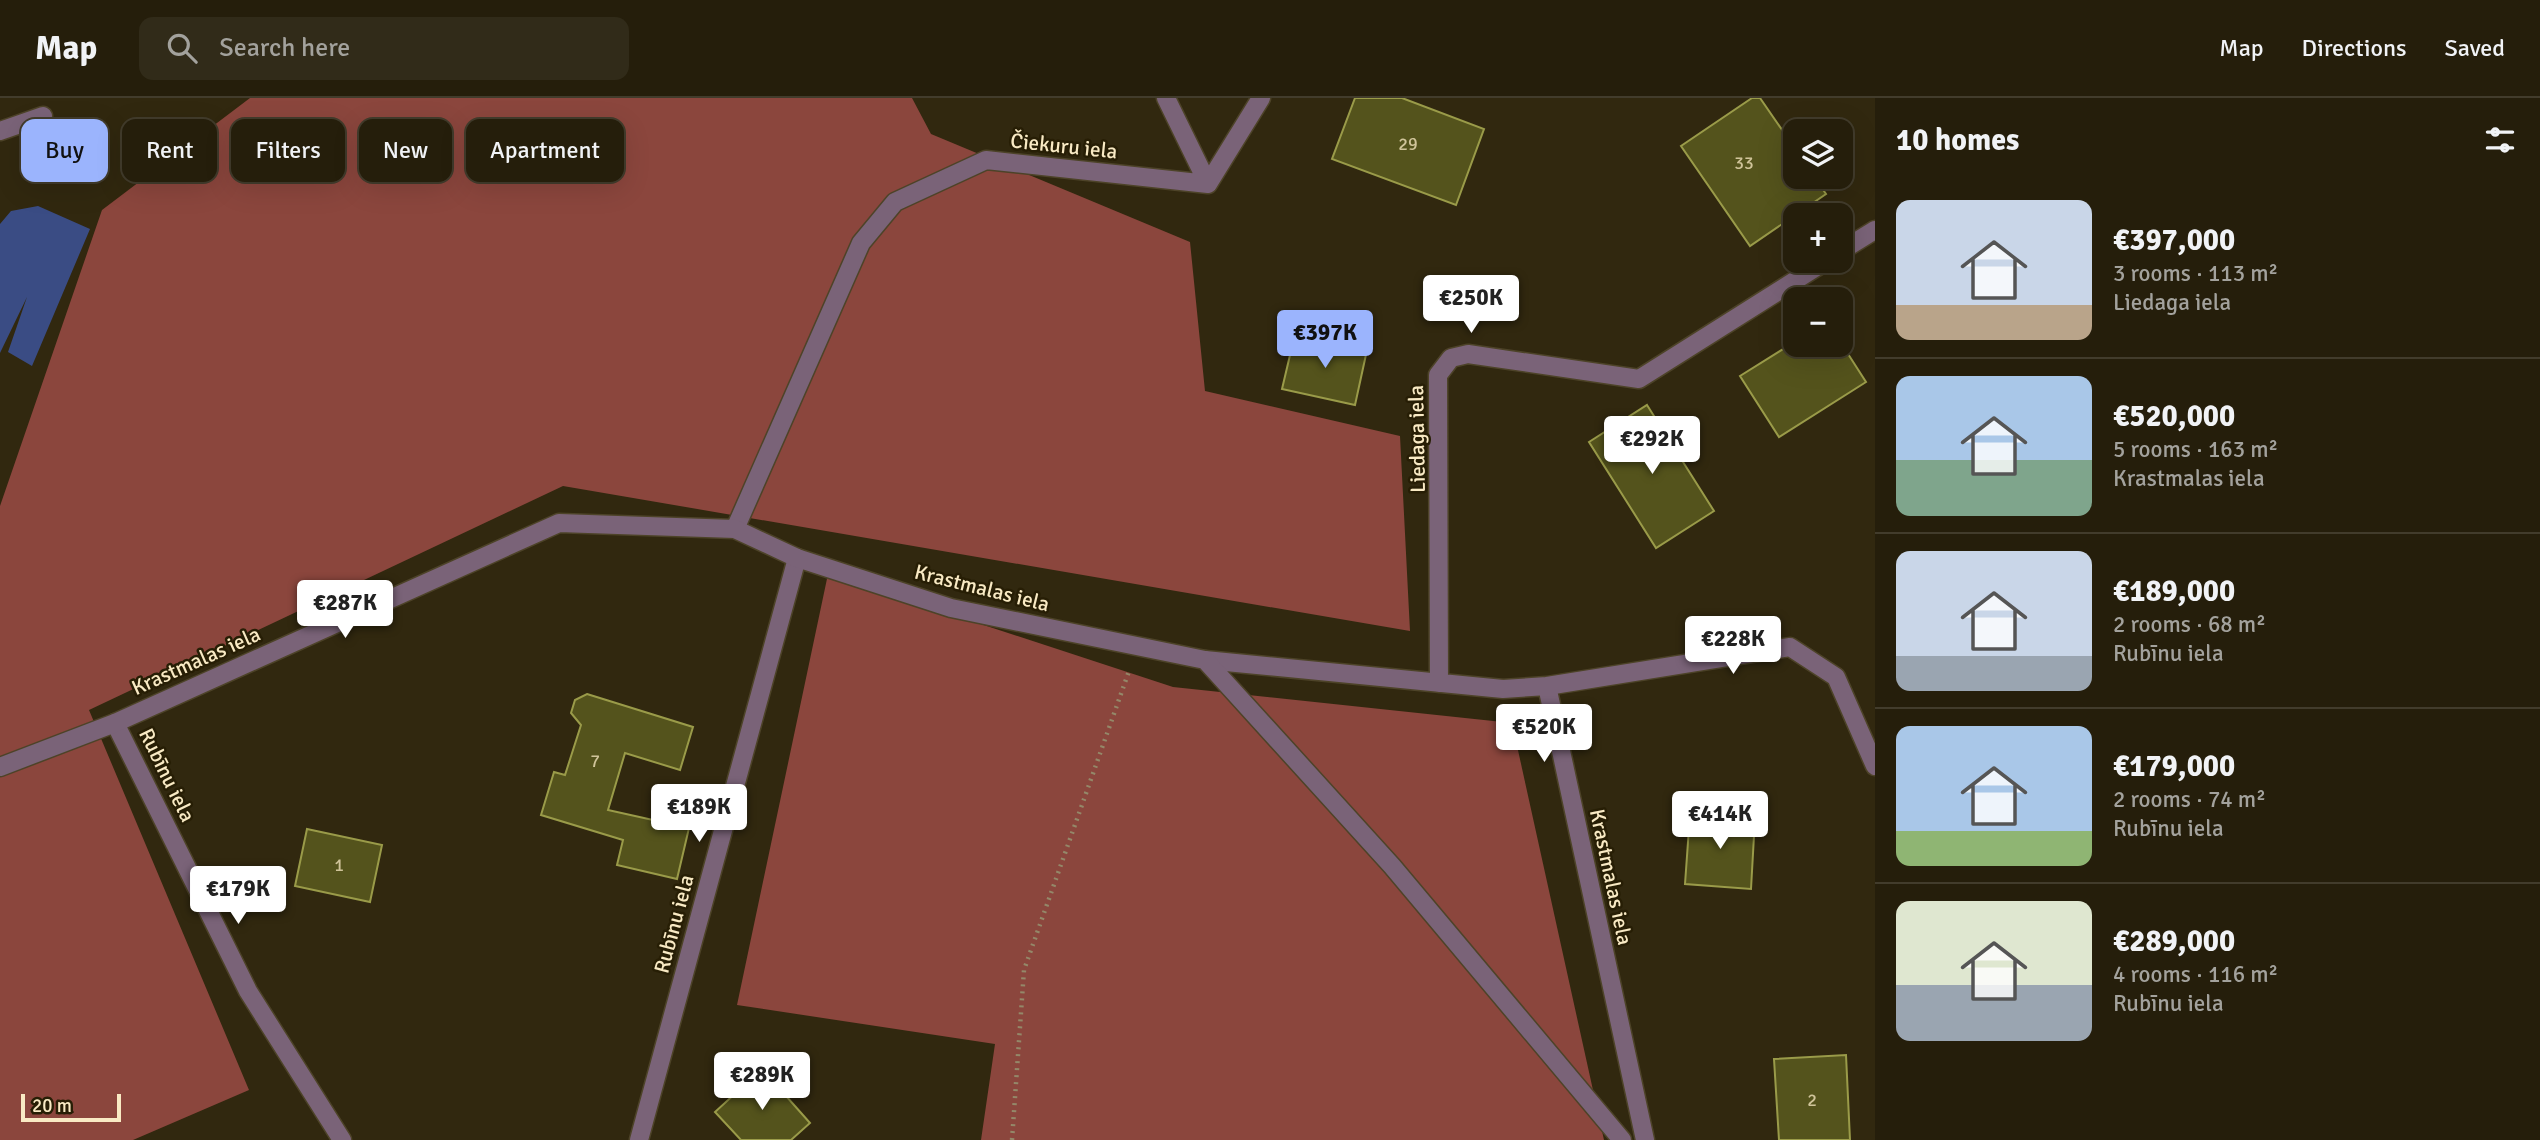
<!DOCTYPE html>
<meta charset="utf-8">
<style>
:root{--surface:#251e0b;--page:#312b19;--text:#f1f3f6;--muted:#a3a29d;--line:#423c2c;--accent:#9bb4fd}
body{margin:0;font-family:Signika,sans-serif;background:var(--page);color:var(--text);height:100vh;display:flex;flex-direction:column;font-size:26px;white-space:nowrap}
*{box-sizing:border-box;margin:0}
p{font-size:23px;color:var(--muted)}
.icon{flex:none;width:38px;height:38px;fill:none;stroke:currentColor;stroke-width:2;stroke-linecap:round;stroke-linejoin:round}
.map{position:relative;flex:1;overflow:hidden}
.drawer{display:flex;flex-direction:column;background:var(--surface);width:665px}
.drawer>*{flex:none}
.top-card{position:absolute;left:21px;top:21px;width:665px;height:63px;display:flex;gap:14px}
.controls{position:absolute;left:1783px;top:21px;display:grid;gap:14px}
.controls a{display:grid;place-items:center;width:70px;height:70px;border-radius:14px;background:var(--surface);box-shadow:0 7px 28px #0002,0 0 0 2px var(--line);font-size:35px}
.scale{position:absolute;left:21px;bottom:18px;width:100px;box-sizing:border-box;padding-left:7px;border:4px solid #f9eac4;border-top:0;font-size:19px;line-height:24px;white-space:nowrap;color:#f9eac4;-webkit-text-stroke:5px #271e05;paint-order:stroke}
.price{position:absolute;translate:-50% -60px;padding:0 16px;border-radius:7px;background:#fff;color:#222;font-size:23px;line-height:46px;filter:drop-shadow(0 2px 4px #0008)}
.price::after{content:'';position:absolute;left:50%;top:42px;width:21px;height:16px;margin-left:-10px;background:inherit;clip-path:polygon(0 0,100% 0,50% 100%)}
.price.selected{background:var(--accent);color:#111}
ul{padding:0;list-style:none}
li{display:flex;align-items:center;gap:21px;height:175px;padding:0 21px}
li+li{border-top:2px solid var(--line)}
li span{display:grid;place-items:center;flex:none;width:196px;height:140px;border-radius:14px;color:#555}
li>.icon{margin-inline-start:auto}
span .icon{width:84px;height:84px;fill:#fffc;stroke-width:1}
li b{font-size:30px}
h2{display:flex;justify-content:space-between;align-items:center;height:84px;padding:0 21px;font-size:30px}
.tag{padding:0 24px;border-radius:14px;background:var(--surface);box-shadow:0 7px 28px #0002,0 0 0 2px var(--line);font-size:24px;line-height:63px}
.tag.selected{background:var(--accent);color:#111}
header{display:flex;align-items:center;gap:42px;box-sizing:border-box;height:98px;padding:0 35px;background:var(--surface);border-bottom:2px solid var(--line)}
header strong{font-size:33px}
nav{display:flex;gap:38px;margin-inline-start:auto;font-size:24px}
.search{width:490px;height:63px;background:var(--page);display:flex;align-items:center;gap:18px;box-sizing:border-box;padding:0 24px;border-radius:14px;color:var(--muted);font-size:26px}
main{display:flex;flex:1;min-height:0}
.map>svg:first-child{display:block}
.forest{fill:#8b463d}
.water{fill:#3a4c84}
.building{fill:#54531c;stroke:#9a9b49;stroke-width:2}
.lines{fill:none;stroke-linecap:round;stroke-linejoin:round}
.service-casing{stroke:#4d4328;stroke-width:21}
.minor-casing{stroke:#4d4328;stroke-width:21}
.tertiary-casing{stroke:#4d4328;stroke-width:21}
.path{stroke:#948869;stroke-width:4.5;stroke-dasharray:2 5;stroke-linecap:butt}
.service{stroke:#7a6378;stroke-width:18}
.minor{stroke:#7a6378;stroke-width:18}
.tertiary{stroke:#7a6378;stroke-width:18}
.labels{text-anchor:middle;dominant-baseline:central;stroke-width:5;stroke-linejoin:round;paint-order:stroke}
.number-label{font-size:18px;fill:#d0c49a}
.street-label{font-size:21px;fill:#f9eac4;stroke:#271e05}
</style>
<header>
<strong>Map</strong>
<div class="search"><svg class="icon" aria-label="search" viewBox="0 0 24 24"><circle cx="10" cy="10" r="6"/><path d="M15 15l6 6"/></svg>Search here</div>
<nav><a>Map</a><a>Directions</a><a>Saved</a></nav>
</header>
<main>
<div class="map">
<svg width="1875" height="1042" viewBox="0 0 1875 1042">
<rect width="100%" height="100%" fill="#31280f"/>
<path class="forest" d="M250,0H912L931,36L1190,144L1205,293L1400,338L1410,533L563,388L89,612L249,992L133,1042H0V408L102,112Z
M828,476L1173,589L1512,625L1604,1042H981L995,946L737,907Z"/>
<path class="water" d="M38,108L90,131L32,268L8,254L27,199L0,255V126L11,113Z"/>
<path class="building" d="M1355,0H1402L1484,31L1456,107L1332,61Z
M1752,0H1760L1796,52V79H1814L1826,96L1750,148L1681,48Z
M1295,236L1367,252L1355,307L1282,291Z
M1796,243V247L1841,245L1866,284L1779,339L1740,278Z
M1647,307L1714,413L1656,450L1589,344Z
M587,596L693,629L680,672L625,655L608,712L689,730L677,781L617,767L623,742L541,717L554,674L565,677L581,627L571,615L575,602Z
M1690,716L1755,720L1751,791L1685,786Z
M307,731L382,747L370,804L295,788Z
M1846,957L1850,1042H1779L1774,961Z
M762,971L810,1025L791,1042H741L715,1014Z"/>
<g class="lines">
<g class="service-casing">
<path id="service" d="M0,33L43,18"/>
</g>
<g class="minor-casing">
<path id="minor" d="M1166,0L1208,86
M1208,86L1261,0
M1841,153L1875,132
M735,431L861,145L895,104L986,62L1208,86
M1205,562L1503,591L1547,588L1645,1042
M1439,585L1438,277L1451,260L1468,256L1639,281L1826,163
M1547,588L1790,549L1836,579L1875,668
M115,625L248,893L342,1042
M639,1042L797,460"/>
</g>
<g class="tertiary-casing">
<path id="tertiary" d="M0,669L115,625L559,425L735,431L797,460L951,510L1205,562L1392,768L1622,1042"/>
</g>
<path class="path" d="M1012,1042L1024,872L1129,573"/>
<use href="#service" class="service"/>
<use href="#minor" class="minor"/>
<use href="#tertiary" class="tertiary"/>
</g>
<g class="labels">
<g class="number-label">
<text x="1408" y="46">29</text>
<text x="1744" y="65">33</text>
<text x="595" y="663">7</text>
<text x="339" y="767">1</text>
<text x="1812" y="1002">2</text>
</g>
<g class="street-label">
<text transform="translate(1064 48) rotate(6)">Čiekuru iela</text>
<text transform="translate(1417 341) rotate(-91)">Liedaga iela</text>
<text transform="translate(982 490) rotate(14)">Krastmalas iela</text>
<text transform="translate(196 563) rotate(-24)">Krastmalas iela</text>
<text transform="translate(167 677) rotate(64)">Rubīnu iela</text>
<text transform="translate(1611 779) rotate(78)">Krastmalas iela</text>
<text transform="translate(674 826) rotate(-75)">Rubīnu iela</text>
</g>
</g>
</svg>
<div class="controls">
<a><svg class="icon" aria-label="layers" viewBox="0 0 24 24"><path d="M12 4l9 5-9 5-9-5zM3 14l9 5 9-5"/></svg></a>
<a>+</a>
<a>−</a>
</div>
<div class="scale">20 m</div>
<b class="price" style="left:1471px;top:237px">€250K</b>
<b class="price selected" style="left:1325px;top:272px">€397K</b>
<b class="price" style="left:1652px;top:378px">€292K</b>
<b class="price" style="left:345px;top:542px">€287K</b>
<b class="price" style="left:1733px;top:578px">€228K</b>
<b class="price" style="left:1544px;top:666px">€520K</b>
<b class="price" style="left:699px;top:746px">€189K</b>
<b class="price" style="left:1720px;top:753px">€414K</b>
<b class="price" style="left:238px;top:828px">€179K</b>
<b class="price" style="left:762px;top:1014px">€289K</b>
<div class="top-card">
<a class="tag selected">Buy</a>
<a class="tag">Rent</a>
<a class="tag">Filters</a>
<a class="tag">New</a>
<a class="tag">Apartment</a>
</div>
</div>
<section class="drawer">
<h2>10 homes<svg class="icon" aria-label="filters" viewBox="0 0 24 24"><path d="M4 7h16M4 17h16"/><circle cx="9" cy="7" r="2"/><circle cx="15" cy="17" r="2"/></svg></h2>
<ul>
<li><span style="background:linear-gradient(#c9d6e8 75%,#b9a48a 0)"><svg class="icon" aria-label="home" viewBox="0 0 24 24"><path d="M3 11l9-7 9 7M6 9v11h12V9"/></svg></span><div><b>€397,000</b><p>3 rooms · 113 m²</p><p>Liedaga iela</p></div></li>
<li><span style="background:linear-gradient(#a9c7e8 60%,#7fa58c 0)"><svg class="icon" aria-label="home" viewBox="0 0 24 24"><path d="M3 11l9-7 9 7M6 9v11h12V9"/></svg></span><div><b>€520,000</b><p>5 rooms · 163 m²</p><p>Krastmalas iela</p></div></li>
<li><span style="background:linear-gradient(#c9d6e8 75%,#9aa5b1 0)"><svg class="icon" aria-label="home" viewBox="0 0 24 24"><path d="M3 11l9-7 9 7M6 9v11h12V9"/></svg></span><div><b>€189,000</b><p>2 rooms · 68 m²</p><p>Rubīnu iela</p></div></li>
<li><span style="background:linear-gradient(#a9c7e8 75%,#8fb573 0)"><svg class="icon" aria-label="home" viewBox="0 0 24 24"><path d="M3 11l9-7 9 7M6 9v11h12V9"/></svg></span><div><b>€179,000</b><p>2 rooms · 74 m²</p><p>Rubīnu iela</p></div></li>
<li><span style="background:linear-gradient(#dfe7d0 60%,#9aa5b1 0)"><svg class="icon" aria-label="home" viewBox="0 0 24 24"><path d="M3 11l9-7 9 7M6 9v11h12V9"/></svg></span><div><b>€289,000</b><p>4 rooms · 116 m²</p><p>Rubīnu iela</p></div></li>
</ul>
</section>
</main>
